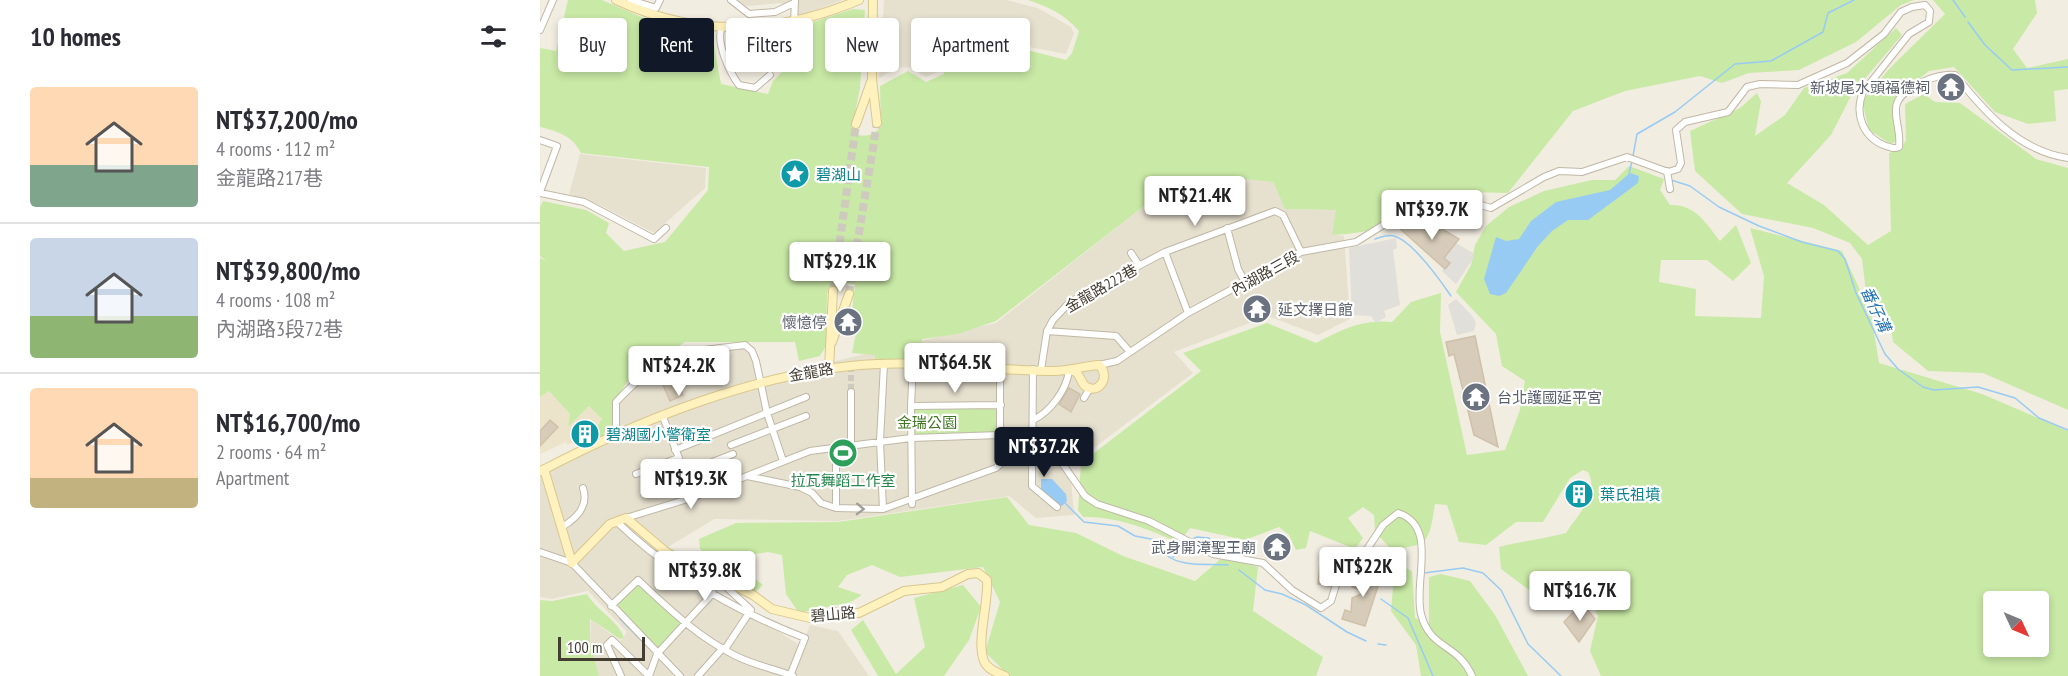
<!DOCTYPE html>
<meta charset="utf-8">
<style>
:root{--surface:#fff;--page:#f7f7f7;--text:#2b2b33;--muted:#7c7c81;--line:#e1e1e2;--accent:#111827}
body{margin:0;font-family:"PT Sans Narrow","Noto Sans TC",sans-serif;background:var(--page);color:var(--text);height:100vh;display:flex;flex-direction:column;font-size:22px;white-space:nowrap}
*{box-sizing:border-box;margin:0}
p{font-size:20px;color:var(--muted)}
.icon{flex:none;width:33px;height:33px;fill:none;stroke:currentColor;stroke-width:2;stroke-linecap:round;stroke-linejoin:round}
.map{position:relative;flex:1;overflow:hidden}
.panel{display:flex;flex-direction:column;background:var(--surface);width:540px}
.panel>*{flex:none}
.top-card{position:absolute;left:18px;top:18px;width:570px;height:54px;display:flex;gap:12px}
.needle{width:39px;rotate:134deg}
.fabs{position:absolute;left:1443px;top:591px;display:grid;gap:12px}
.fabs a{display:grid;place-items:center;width:66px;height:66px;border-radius:6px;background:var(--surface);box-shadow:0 3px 9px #0003;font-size:30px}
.scale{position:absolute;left:18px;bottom:15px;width:87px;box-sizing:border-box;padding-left:6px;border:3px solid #433d32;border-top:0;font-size:16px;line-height:21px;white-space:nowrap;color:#433d32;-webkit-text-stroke:4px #fff;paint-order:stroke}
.price{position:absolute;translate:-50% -51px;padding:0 14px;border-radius:6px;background:#fff;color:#222;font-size:20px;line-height:39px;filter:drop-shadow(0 2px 3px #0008)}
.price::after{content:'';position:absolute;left:50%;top:36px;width:18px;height:14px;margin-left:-9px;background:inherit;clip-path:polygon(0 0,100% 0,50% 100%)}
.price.active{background:var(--accent);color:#fff}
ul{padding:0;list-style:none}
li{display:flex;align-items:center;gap:18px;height:150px;padding:0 30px}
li+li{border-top:2px solid var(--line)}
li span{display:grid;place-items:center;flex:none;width:168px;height:120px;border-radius:6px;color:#555}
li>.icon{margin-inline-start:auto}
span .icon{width:72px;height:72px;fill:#fffc;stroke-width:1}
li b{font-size:26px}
h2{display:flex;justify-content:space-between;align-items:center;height:72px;padding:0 30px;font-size:26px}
.pill{padding:0 21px;border-radius:6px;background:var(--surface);box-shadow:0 3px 9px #0003;font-size:21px;line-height:54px}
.pill.active{background:var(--accent);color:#fff}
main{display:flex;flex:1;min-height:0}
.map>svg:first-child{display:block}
.residential{fill:#e6e0cf}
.education{fill:#ece4ca}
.green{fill:#c9e9a6;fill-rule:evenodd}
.parking{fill:#e1dfda}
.water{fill:#98cbf4}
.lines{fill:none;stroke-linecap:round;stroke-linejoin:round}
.stream{stroke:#98cbf4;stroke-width:1.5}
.building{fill:#d7ccb9;stroke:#cfc1a9;stroke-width:1.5}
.street-tunnel{stroke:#cfcabe;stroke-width:6;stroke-dasharray:6 3;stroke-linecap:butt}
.secondary-tunnel{stroke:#cfcabe;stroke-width:8;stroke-dasharray:8 4;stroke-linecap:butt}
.street-casing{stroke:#c0b8a6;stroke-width:8}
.secondary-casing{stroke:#d8c78f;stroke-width:10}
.street{stroke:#fff;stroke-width:6}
.secondary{stroke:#fff2be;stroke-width:8}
.oneway{stroke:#a19e98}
.labels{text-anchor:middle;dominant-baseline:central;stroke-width:4.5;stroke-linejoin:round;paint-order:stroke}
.worship-label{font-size:15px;fill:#5b616d;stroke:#fff;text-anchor:end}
.culture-label{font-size:15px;fill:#0d838f;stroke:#fff;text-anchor:start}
.street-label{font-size:15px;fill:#433d32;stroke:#fff}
.park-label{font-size:15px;fill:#407723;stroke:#fff}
.leisure-label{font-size:15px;fill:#27864d;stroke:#fff}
.water-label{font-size:16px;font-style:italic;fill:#2673b3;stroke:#fff}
</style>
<main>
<section class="panel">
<h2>10 homes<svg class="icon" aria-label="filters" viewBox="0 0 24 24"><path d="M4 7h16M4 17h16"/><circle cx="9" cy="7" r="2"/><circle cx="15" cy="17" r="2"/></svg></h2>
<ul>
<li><span style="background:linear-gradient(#ffd9b3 65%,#7fa58c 0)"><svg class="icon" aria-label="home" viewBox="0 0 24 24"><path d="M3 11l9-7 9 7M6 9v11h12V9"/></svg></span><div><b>NT$37,200/mo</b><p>4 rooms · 112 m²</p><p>金龍路217巷</p></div></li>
<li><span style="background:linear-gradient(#c9d6e8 65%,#8fb573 0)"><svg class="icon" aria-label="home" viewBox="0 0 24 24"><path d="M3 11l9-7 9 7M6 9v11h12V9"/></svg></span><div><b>NT$39,800/mo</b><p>4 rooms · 108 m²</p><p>內湖路3段72巷</p></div></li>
<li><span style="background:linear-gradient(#ffd9b3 75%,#c2b280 0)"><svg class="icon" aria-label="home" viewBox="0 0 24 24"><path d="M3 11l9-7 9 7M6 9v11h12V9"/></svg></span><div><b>NT$16,700/mo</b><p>2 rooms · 64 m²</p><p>Apartment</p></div></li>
</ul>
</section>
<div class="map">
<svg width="1528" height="676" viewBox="0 0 1528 676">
<rect width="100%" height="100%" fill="#f2ede1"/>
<path class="residential" d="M196,0H303L255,17L254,8L240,3L207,6Z
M344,0H466L498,8L531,27L534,33L526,54L484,46L478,50L474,63L450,54V39L423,32L412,22L397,26L392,40L400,71L386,77L369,67L357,68L339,78Z
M40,154L166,168L165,188L114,233L58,204L29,194Z
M686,177L733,182L745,209L797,210L792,234L804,236L810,319L778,335L728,316L634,352L653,373L530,466L534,515L496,518L469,496L298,521L174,519L115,555L258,644L249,675L251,676H59L50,644L51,620L81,641L87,632L48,591L12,599L0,597V475L78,438V403L120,366L148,353L205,347L211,352L216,380L456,323L604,206L654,180Z
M270,625L298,631L329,676H260L253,674Z"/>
<path class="education" d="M9,391L30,414L29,426L49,406L62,419L50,436L27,445L26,442L0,454V397Z"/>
<path class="green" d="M28,0H62L113,22L172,35L181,84L228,94L233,81L251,63L258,27L313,9L325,10L320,88L312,128L317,135C328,137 332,135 341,127L340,86L368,71L386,82L404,74L397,41L405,28L415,27L419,35L447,41L445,56L478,68L483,49L526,60L532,53L539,31C524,14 509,7 488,0H1374L1361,5L1316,42L1259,70L1209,73L1182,83L1160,76L1085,91L1033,111L968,193L926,192L905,203L873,207C852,230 822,233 792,235L796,210L745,209L733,182L686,177L654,180L604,206L456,321L418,334L382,339L383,363L336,364L335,355L312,353L320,313L312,310L315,285L300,281L289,286L287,294L286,346L280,356L259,361L255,342H145L87,382L74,403L76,436L55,445L50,436L62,419L49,406L28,427L30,414L9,391L0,397V258L6,261L0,256V207L3,201L46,210L69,223L66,233L84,251L125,242L168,190L169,167L41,153C33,136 17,131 0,127V48L16,51Z
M1393,0H1495L1497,13L1473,49L1487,68L1528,59V89L1514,91L1516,121L1488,124L1455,112L1414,67L1389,71L1355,98L1353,110L1357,141L1351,144L1329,130L1322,101L1350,68L1405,14Z
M1356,28L1362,35L1312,94L1291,135L1247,183L1284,205L1328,245L1351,231L1349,153L1361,149L1366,140L1365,104L1384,94L1395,102L1420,103L1496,159L1528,168V410L1443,373L1388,371L1353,342L1350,317L1327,300L1322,259L1310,243L1273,228L1202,214L1155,171L1150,131L1200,108L1217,93L1221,101L1215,136L1245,115L1264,88L1307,73Z
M1089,166L1124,179L1120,190L1130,205C1155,204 1165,222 1180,241L1196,225L1211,263L1193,281L1167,260H1121L1119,282L1156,289L1155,316L1221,318L1224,276L1210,228L1302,251L1331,314L1339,363L1442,394L1528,431V676H1061L1050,651L1058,616L1044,588L1026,579L997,596L961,569L959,547C982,541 1004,539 1026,533C1038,514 1060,494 1048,472L1043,470L1030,478L1003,522H976L946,545L919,542L907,505L895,504C889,541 890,546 851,549L835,532L834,515L823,507L808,518L823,538L815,549L770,531L766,548L756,550L749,535L739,527L705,540L650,528L639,543C609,529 576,516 543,517L538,510L541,463L661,371L643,353L727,323L776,343C803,329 822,319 852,322L871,302L901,293L900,332L927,455L965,450L980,410L985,381L962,366L956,334L916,292L931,265L935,245L946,226L969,207L1004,191L1052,180H1075ZM1454,602H1498V646H1454Z
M461,405L460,435L371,438V406Z
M467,497L489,525L536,533L583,556L655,581L683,557L718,567L713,611L783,657L776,676H469L445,652L460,602L443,567L360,577L332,565L307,575L298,587L322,595L311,602L259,613L246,594L242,555L228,552L209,555L211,576L223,585L214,593L199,585L198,572L171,560L160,549L159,539L196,523L298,522Z
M855,563L872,571L875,618L889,623V577L901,574L930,581L955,615L988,676H881L876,645L851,611Z
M98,582L144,625L118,653L73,607Z
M423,585L441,607L429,640L404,676H338L311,630L323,620L356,674L385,647L374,598Z
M47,594C57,611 79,621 84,638L80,639L50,619V643L59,676H0V600L12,601Z"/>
<path class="parking" d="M856,238L857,248L853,250L860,305L844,311L846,317L836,323L831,316L812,315L809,248Z
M914,242L933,253V259L916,284L902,271L907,264L901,258Z
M916,299L933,317L936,323L934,331L917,335L908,305Z"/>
<path class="water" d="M1090,173L1099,176L1098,183L1048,220H1028L1012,231L998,246L966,293L959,296L950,294L944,279L956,237L966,241L979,239L991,221L1016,202L1070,190Z
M501,479H512L526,494L527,501L522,506L517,505L501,489Z"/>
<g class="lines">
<path class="stream" d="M1413,0L1425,17
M1428,22L1445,45L1472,70L1528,67
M1093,156L1097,134L1135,112L1195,64L1231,61L1283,32L1288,13L1314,0
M1089,174L1092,161
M1131,180L1150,186L1179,207L1219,226L1262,242L1298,251L1305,259L1316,293L1345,354L1358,369L1383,387L1394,390L1438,387L1475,398L1499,418L1528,430
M835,239C841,237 848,234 854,236C872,241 900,280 911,296
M525,503L544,522L578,526L595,536L616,540C620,544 622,552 626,555C643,568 669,563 688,565
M650,540L657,537L669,538L682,553
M633,557L646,543
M699,570L725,590L742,594L766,605L807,632L826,641
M884,573L923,568L943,573L961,590L988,644L1021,676
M841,599L868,618L893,676
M80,619L105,644
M838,644L846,645"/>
</g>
<path class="building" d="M879,222L895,228L897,226L919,239L904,258L910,263L905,269L858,227Z
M935,336L958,447L934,435L914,354L909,356L906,342Z
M133,372L143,395L130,401L120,378Z
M529,388L540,394L531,412L519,404Z
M10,420L18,427L0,446V431Z
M780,567L793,569L790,586L778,584Z
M826,569L842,574L825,626L802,619L805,610L811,612L812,598L826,592L812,587L815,578L823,580Z
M1042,603L1055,619L1039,642L1024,622Z"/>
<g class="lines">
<path class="street-tunnel" d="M311,366V392"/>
<path class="secondary-tunnel" d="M293,291L316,124
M309,294L337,123"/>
<g class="street-casing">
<path id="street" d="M90,0L116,8L120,0
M191,0L209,14L235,12L254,3
M254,23L255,1
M182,27C175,42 190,73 199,85L215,88L230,75
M0,30L13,0
M0,140L17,146L0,192
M1127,171L1130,189
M0,193L44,202L114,239L126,228
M687,228L698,269L705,282
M625,252L648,313
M591,253L599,265
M303,314L313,318
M507,331L576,336L590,352
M559,365L577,361L648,313L761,252L816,242L864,212L891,211L920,199L951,208L1004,177L1019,171L1042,172L1087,157L1128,172L1138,169L1141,163L1136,130L1145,122L1188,112L1207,87L1220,84L1258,85L1307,63L1344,34L1361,12L1372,7L1385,5L1390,11L1389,22L1369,34L1323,92C1314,114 1323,138 1346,146C1352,148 1354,149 1359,147C1361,133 1355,121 1356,108C1357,89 1398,72 1415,75C1444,111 1478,151 1528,158
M493,369L492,486L517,507
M501,370L507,331L513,320L530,302L625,252L735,211L743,215L761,252
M544,398L550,388
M371,406L461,405
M123,417L154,497
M493,420C510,412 527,390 529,370
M460,435V367
M76,436V402C121,354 142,352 205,345L212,351L216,361L227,413L243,461
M191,445L266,416
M311,445V392
M135,450L266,397
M144,473L193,454
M96,474L138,458
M207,476L260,487L272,493L281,503L296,508L343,509L456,468L478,447L493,448L520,460L545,496L557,504L609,521L673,554L723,563L752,590L781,608L791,601L800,572L822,557L843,525L858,513C899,526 873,582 881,614C890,650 918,643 932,676
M372,504L371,406L373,363
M296,508V447
M343,509L340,441L344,364
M86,518L154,497L270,451L371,438L460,435L497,437
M76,521C130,573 195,611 265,638L250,676
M22,527C37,518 49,506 43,488
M0,552L32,563L140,676
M183,584L211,610L185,649
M71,606L98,580C129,609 158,637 196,656C214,665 235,669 253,676
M81,676L67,645L72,640L109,676
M109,676L117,654L173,593
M158,676L183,648"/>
</g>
<g class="secondary-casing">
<path id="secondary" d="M76,0C157,38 239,34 319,0
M333,0L332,79L337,123
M316,124L331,82
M292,342L309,294
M289,368L293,291
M4,469L32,563L70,524L86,518L125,551L162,575L193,585L213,595L232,609L270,618L282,617L295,612L319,613L364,591L402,587L428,574L438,573L447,580C449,602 435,645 445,663C449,670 458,673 465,676
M1,471C98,420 226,369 337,364C396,361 455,371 514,371C529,371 544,366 559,365C572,377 557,397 544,385C541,381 540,376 536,372L529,370"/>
</g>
<use href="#street" class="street"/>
<use href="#secondary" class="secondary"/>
</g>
<defs><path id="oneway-chevron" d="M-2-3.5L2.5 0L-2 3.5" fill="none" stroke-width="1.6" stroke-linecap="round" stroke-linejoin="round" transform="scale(1.5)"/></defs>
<use class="oneway" href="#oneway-chevron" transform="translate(320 509) rotate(2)"/>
<defs>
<g id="temple-disc" transform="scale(1.5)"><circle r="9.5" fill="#6b7280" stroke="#fff"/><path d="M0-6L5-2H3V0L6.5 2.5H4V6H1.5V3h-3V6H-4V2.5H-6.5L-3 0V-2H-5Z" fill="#fff"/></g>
<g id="sight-disc" transform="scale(1.5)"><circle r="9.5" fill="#0f9aa8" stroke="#fff"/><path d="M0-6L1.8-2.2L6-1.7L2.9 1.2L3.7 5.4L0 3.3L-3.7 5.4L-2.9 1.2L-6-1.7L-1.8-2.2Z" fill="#fff"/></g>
<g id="building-disc" transform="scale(1.5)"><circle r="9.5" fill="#0f9aa8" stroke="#fff"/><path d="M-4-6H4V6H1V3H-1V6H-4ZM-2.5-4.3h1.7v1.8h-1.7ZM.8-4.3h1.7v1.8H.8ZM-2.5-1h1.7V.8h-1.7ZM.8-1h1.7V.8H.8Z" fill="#fff"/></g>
<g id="stadium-disc" transform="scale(1.5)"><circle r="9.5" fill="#2e9e5b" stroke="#fff"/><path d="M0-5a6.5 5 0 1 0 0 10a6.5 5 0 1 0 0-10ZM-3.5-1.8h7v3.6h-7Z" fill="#fff"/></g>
</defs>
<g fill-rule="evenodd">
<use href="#temple-disc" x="1411" y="87"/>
<use href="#sight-disc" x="255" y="174"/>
<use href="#temple-disc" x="717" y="309"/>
<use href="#temple-disc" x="308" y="322"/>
<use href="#temple-disc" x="936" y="397"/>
<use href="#building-disc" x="45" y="434"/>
<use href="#stadium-disc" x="303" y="453"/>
<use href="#building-disc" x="1039" y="494"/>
<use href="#temple-disc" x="737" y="547"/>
</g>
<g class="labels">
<g class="worship-label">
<text x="1390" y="87">新坡尾水頭福德祠</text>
<text x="738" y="309" text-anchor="start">延文擇日館</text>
<text x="287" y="322">懷憶停</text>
<text x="957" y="397" text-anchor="start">台北護國延平宮</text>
<text x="716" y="547">武身開漳聖王廟</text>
</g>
<g class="culture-label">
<text x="276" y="174">碧湖山</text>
<text x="66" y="434">碧湖國小警衛室</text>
<text x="1060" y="494">葉氏祖墳</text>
</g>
<g class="street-label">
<text transform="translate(725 273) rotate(-29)">內湖路三段</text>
<text transform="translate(561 288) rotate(-30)">金龍路222巷</text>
<text transform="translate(271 372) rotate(-10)">金龍路</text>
<text transform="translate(293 614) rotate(-5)">碧山路</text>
</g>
<g class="park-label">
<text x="387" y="422">金瑞公園</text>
</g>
<g class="leisure-label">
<text x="303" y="480">拉瓦舞蹈工作室</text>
</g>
<g class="water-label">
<text transform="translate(1336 309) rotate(65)">番仔溝</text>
</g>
</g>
</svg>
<div class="fabs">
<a><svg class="needle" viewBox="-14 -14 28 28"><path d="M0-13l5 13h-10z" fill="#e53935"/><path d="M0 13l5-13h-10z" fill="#7c7c81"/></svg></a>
</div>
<div class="scale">100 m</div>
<b class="price" style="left:655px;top:227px">NT$21.4K</b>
<b class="price" style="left:892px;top:241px">NT$39.7K</b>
<b class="price" style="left:300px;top:293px">NT$29.1K</b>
<b class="price" style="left:415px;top:394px">NT$64.5K</b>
<b class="price" style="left:139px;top:397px">NT$24.2K</b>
<b class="price active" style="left:504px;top:478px">NT$37.2K</b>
<b class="price" style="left:151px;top:510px">NT$19.3K</b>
<b class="price" style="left:823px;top:598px">NT$22K</b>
<b class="price" style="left:165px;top:602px">NT$39.8K</b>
<b class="price" style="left:1040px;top:622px">NT$16.7K</b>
<div class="top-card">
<a class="pill">Buy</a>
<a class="pill active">Rent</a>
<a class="pill">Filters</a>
<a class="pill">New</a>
<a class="pill">Apartment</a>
</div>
</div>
</main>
